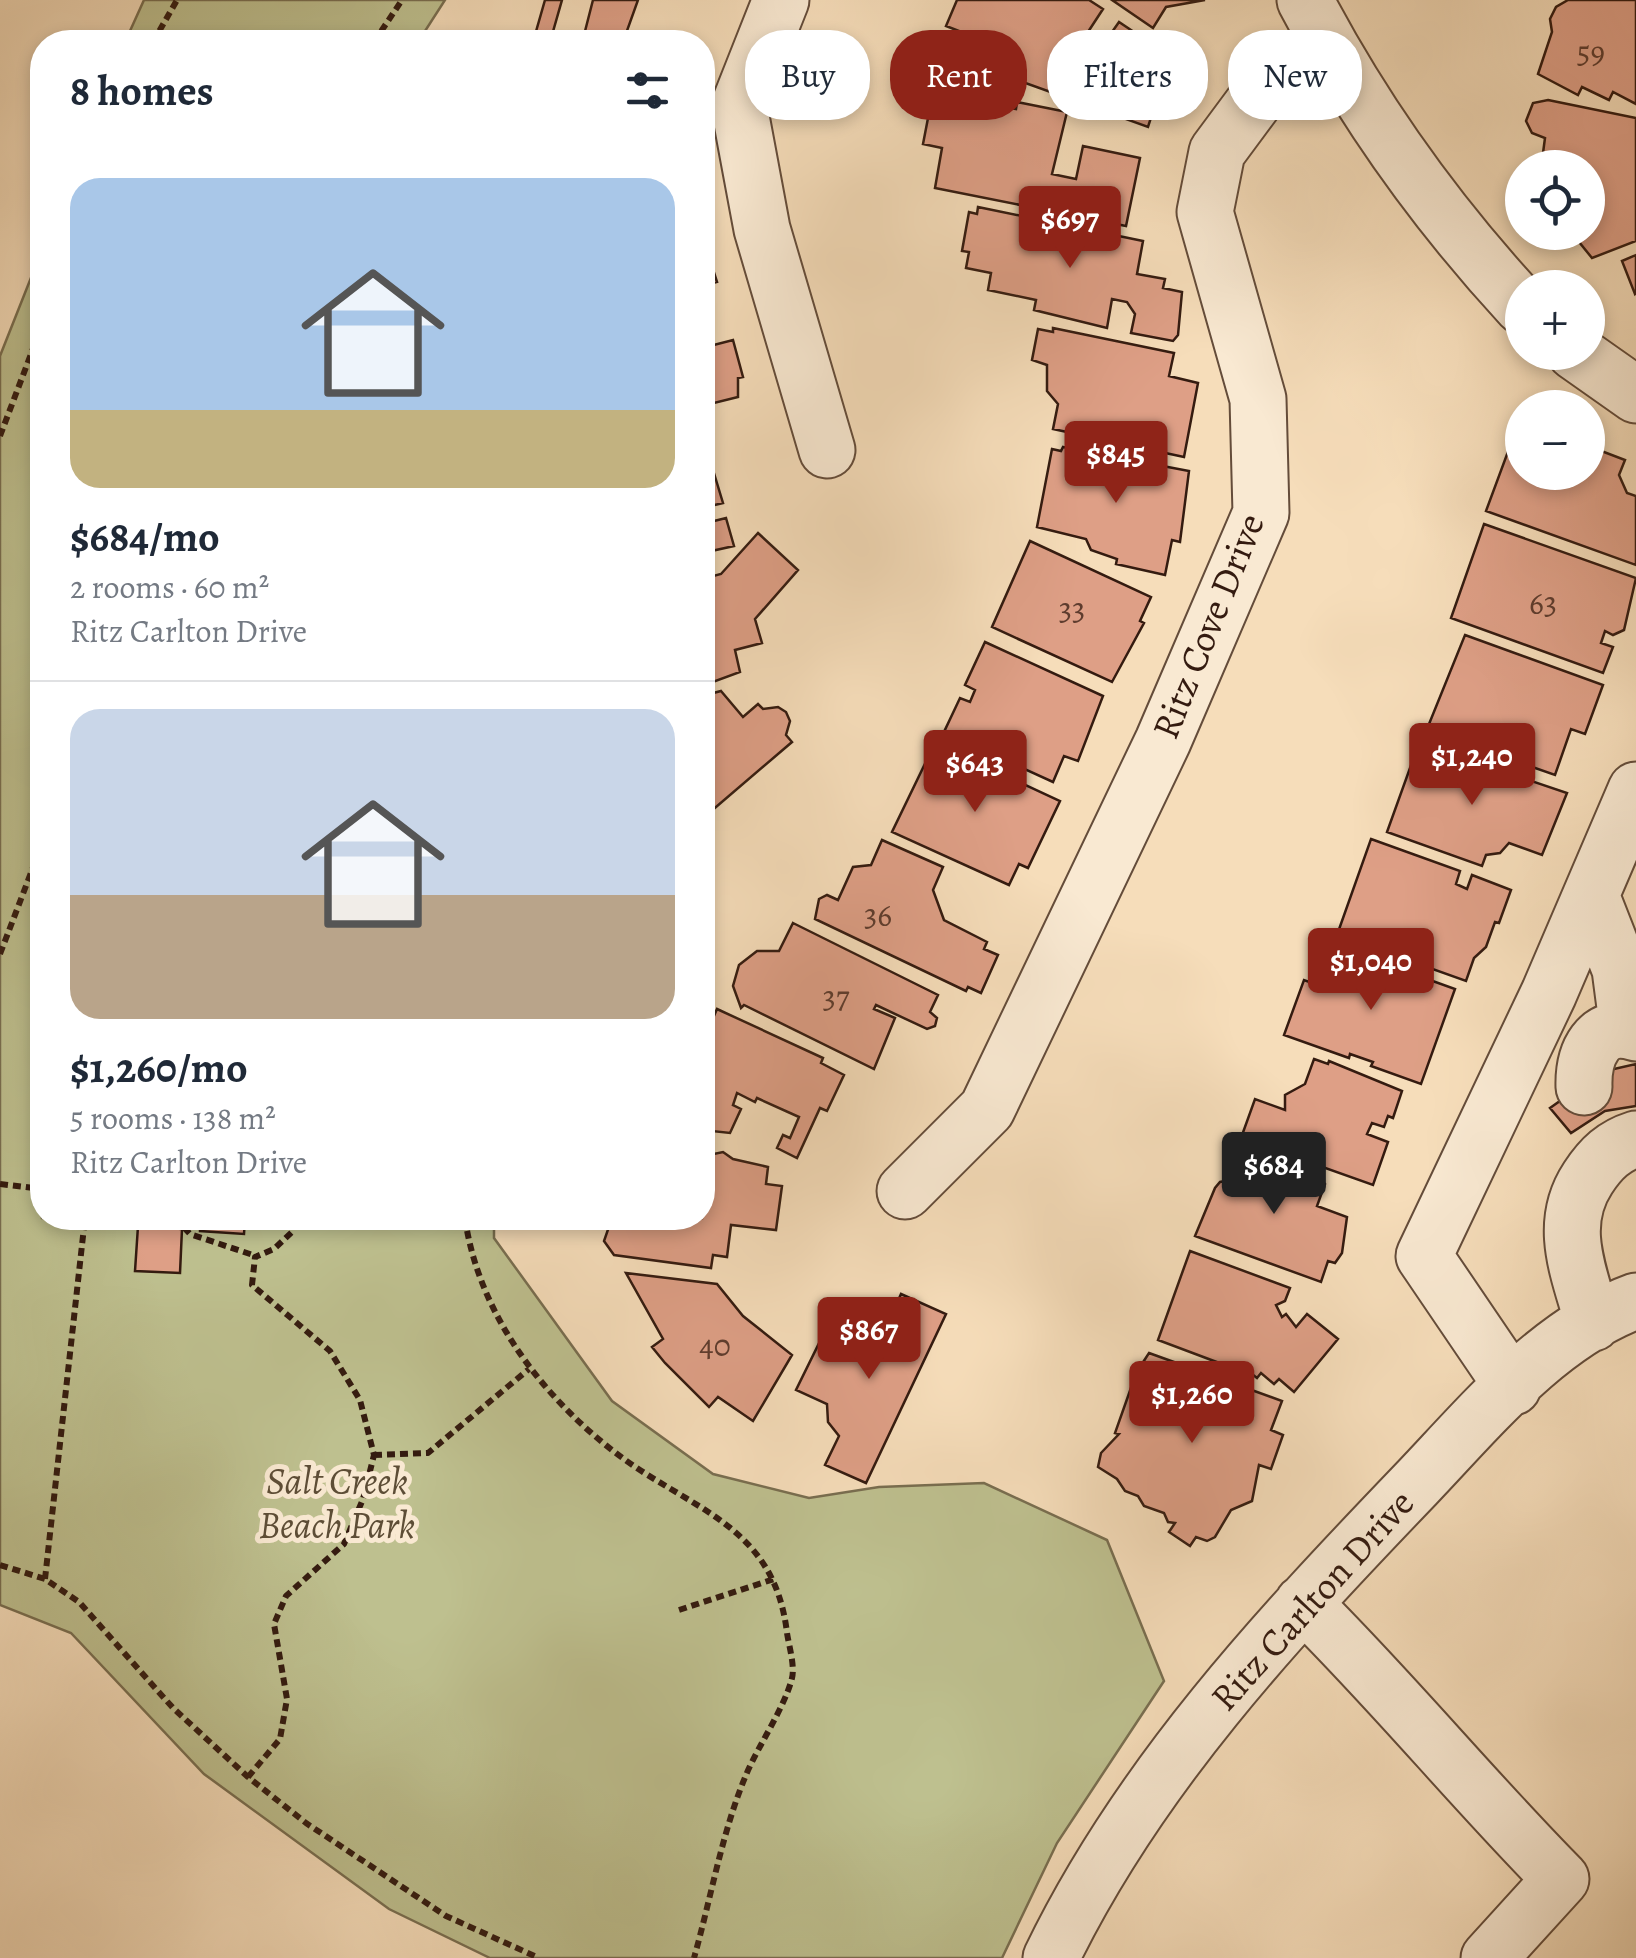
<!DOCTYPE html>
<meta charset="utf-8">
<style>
:root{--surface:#fff;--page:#f6f6f7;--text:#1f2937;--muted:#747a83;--line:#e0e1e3;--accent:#8f2418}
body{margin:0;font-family:Alegreya,serif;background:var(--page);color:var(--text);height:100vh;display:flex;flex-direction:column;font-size:38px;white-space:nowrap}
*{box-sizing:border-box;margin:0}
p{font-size:32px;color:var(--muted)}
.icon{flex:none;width:55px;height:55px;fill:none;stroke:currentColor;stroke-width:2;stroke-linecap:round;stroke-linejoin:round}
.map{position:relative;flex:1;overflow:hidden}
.details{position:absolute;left:30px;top:30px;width:685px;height:1200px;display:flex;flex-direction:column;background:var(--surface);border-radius:40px;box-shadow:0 5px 15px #0003}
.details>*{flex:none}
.banner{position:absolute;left:745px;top:30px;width:740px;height:90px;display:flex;gap:20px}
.fabs{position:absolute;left:1505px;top:150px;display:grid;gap:20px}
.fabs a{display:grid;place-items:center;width:100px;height:100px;border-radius:50%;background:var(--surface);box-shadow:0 5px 15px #0003;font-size:50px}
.price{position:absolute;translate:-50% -85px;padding:0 22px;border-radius:10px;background:var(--accent);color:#fff;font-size:32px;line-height:65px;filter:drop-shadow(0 2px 5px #0008)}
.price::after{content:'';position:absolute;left:50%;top:60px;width:30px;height:22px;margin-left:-15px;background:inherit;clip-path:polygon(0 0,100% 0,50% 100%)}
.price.on{background:#222;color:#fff}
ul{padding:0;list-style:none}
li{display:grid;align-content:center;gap:20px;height:530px;padding:0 40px}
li+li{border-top:2px solid var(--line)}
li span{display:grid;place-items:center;height:310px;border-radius:30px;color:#555}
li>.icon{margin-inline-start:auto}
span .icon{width:180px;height:180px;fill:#fffc;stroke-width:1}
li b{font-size:42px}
h2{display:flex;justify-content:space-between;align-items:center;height:120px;padding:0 40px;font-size:42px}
.tag{padding:0 35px;border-radius:40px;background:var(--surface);box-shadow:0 5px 15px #0003;font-size:35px;line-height:90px}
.tag.on{background:var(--accent);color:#fff}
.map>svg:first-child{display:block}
.green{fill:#bec08f;stroke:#796e50;stroke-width:2.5}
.building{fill:#de9f86;stroke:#341b10;stroke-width:2.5}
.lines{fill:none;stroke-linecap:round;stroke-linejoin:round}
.minor-casing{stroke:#644c3a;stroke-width:59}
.path{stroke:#341b10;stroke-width:6;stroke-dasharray:8 5;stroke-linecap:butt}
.minor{stroke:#f9e9d2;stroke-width:55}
.labels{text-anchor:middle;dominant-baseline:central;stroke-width:10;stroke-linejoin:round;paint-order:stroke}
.number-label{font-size:32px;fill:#5e3c2e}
.street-label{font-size:38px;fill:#341b10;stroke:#f9e9d2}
.park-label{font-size:38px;font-style:italic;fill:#5d4d36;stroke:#f9e9d2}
</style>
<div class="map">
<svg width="1636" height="1958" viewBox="0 0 1636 1958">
<rect width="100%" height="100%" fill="#f6ddba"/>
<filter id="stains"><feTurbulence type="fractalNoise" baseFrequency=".002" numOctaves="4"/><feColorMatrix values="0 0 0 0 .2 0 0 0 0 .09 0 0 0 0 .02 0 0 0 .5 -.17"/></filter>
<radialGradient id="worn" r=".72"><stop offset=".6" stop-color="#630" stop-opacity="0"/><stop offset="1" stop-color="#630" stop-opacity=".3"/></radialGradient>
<path class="green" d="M144,0H445L418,42H125Z
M42,250V1218H494V1238L612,1401L713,1474L809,1498L879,1487L984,1483L1107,1540L1164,1681L1057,1843L1002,1958H490L389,1909L204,1774L71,1633L0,1605V356Z"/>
<path class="building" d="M545,0H562L550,42H533Z
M593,0H638L623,42L583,39Z
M957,0H1089L1103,9L1067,64L1068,69L1106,82L1119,57L1103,45L1119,22L1180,63L1164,87L1143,73L1137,81L1133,91L1157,99L1148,127L950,56L959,31L946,26Z
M1112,0H1205L1166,7L1153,28Z
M1568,0H1636V104L1613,92L1609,100L1582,87L1578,95L1538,74L1552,32L1550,19L1556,7Z
M956,78L1003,87L999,106L1016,109L1017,102L1067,112L1052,174L1076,179L1083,146L1140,158L1126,226L935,188L942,148L923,144L935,82L955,86Z
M1548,100L1636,118V241L1592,258L1575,237L1572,232H1588V168H1541L1545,138L1532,133L1526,121L1533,103Z
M978,207L1143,241L1137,274L1165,279L1163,288L1182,292L1178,335L1173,341L1131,333L1135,314L1127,302L1112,299L1107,328L1034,310L1036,300L988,290L991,273L966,268L969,252L962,251L969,212L977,214Z
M702,235L717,282L702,286Z
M1636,255V293L1635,294L1622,261Z
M1053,328L1174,353L1169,376L1198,383L1184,457L1053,429L1058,404L1047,391V365L1032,360L1038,329L1053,332Z
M733,340L743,377L738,378V397L702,406V348Z
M1516,430L1522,432V472H1588L1591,447L1625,460L1619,475L1627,493L1636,496V565L1486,511Z
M1063,447L1189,471L1180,542L1172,540L1165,575L1116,564L1117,559L1091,550L1086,539L1037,527L1052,449L1061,451Z
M710,460L723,503L702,508V462Z
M726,518L734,546L707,552L711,568L702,571V524Z
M1484,524L1636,578L1624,630L1613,635L1605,631L1601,643L1613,647L1603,673L1451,618Z
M758,533L798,570L755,619L762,643L735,650L740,672L702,686V579L721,574Z
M1030,541L1151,597L1140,621L1144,623L1112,682L992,627Z
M1465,635L1603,685L1585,734L1571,729L1555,775L1515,761L1525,732L1507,725L1496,754L1427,729Z
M985,642L1103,696L1078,761L1064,756L1053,782L944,732L960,698L970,702L975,690L965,685Z
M721,691L743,717L758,704L763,709L778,707L786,712L790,721L786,735L792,742L702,819V696Z
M935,743L1060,801L1028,868L1019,864L1009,885L892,832Z
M1419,743L1567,793L1542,855L1509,843L1500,853L1486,855L1482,866L1387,832Z
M1371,839L1460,871L1456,884L1467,889L1472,875L1511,890L1499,923L1495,922L1486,947L1474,958L1466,981L1337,935Z
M882,840L943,867L933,890L944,920L987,942L984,949L998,955L981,993L968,987L966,991L815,919L819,899L827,895L838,900L853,867L871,865Z
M793,923L938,995L930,1012L937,1018L935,1026L927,1029L876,1005L874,1009L895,1018L874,1069L744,1005L741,1008L733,986L739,965L757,951H779Z
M1327,943L1455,989L1421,1084L1371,1066L1373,1062L1350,1054L1349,1058L1284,1035L1304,980L1312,983Z
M717,1009L823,1058L821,1063L844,1075L827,1111L820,1108L797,1158L777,1148L783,1135L790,1138L799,1117L757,1098L755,1102L737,1093L733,1105L741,1109L730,1133L702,1130V1022L710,1025Z
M1314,1059L1328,1064L1329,1061L1402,1091L1393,1118L1388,1116L1384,1127L1372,1123L1367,1134L1388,1142L1373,1185L1241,1138L1255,1099L1285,1110V1095L1305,1084Z
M1636,1064V1106L1605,1111L1571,1133L1550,1108L1601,1072Z
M702,1146L704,1156L723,1152L733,1159L768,1167L766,1184L782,1186L776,1230L731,1225L727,1257L713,1255L711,1268L614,1255L604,1241L612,1218H702Z
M1242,1150L1320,1178L1325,1184L1317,1206L1347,1217L1342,1253L1335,1263L1328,1261L1321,1282L1195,1236L1215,1188L1220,1182L1231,1180L1228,1165Z
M200,1218H245L244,1234L200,1231Z
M138,1226L182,1229L180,1273L135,1271Z
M1190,1251L1290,1288L1285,1301L1276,1305L1282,1317L1286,1314L1296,1327L1307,1314L1338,1339L1294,1392L1279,1379L1274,1384L1261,1373L1257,1378L1243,1367L1238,1370L1158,1340Z
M626,1273L717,1284L743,1316L792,1355L753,1421L718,1397L709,1407L665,1363L652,1347L663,1339Z
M901,1294L946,1314L866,1483L825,1465L839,1436L828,1422L827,1404L796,1390L828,1325L854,1337L857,1331L879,1344Z
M1149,1353L1282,1401L1271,1430L1283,1435L1271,1469L1259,1465L1252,1501L1231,1510L1215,1537L1207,1541L1196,1537L1190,1546L1169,1532L1175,1523L1168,1522L1164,1513L1144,1506L1138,1496L1125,1491L1117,1479L1098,1467L1101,1453L1119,1434L1115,1433L1132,1385L1137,1387L1138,1370Z"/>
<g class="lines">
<g class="minor-casing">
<path id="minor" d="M781,0L739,106L762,229L827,450
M1305,0C1363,111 1437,214 1522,306
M1575,352L1636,395
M1591,895L1620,969L1628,1030
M1584,1087C1583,1055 1597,1020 1636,1033
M905,1191L987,1109L1163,741L1261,513L1258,399L1205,212L1217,152L1260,94L1332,53
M1593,1323C1579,1272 1557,1225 1588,1178C1601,1158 1614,1146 1636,1139
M1513,1387L1424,1256L1549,993L1636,790
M1303,1603C1393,1692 1472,1789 1561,1879L1489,1958
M1051,1958C1139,1776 1277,1629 1416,1484C1479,1418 1548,1333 1636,1301"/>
</g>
<path class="path" d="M153,42L177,0
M374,42L402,0
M0,436L42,325
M0,954L42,844
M0,1184L42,1189
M175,1218L190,1234L256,1256
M465,1218C478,1311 539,1393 612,1450C688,1510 774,1522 787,1633C789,1646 795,1666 792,1678C785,1707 758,1746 746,1775C722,1832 711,1898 694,1958
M374,1455L428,1453L529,1369
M0,1565L45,1579L79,1602L173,1708L248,1777L306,1823L446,1916L539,1958
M45,1579L85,1218
M679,1610L774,1579
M248,1777L280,1739L287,1699L274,1624L286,1596L344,1544L363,1499L374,1455L360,1400L330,1351L252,1285L255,1257L274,1249L293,1231V1218"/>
<use href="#minor" class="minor"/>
</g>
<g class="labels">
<g class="number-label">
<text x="1591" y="52">59</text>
<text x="1543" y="603">63</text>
<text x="1072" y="609">33</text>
<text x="878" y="915">36</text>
<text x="836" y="997">37</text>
<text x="715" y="1345">40</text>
</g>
<g class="street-label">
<text transform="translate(1208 626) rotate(-68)">Ritz Cove Drive</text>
<text transform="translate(1312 1600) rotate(-48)">Ritz Carlton Drive</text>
</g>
<g class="park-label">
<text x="337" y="1481">Salt Creek<tspan x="337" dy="44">Beach Park</tspan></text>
</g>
</g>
<rect width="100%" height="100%" filter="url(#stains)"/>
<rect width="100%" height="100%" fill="url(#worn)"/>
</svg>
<div class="fabs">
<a><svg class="icon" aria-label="locate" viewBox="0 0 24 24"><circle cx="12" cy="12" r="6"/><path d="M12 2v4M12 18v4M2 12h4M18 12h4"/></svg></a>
<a>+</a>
<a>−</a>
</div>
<b class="price" style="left:1070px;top:271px">$697</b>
<b class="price" style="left:1116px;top:506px">$845</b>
<b class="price" style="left:1472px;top:808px">$1,240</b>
<b class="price" style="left:975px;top:815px">$643</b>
<b class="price" style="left:1371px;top:1013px">$1,040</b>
<b class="price on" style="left:1274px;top:1217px">$684</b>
<b class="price" style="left:869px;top:1382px">$867</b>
<b class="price" style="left:1192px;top:1446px">$1,260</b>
<div class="banner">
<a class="tag">Buy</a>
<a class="tag on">Rent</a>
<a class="tag">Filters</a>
<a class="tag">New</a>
</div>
<section class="details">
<h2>8 homes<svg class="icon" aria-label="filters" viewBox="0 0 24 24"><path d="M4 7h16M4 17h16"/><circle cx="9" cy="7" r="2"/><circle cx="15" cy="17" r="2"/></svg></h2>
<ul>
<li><span style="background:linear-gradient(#a9c7e8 75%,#c2b280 0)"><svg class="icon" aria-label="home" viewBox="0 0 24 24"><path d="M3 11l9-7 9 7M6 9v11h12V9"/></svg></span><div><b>$684/mo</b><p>2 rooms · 60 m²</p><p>Ritz Carlton Drive</p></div></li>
<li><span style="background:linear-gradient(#c9d6e8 60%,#b9a48a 0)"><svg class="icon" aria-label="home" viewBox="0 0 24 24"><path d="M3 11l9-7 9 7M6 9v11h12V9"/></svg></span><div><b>$1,260/mo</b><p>5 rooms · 138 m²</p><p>Ritz Carlton Drive</p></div></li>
</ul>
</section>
</div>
